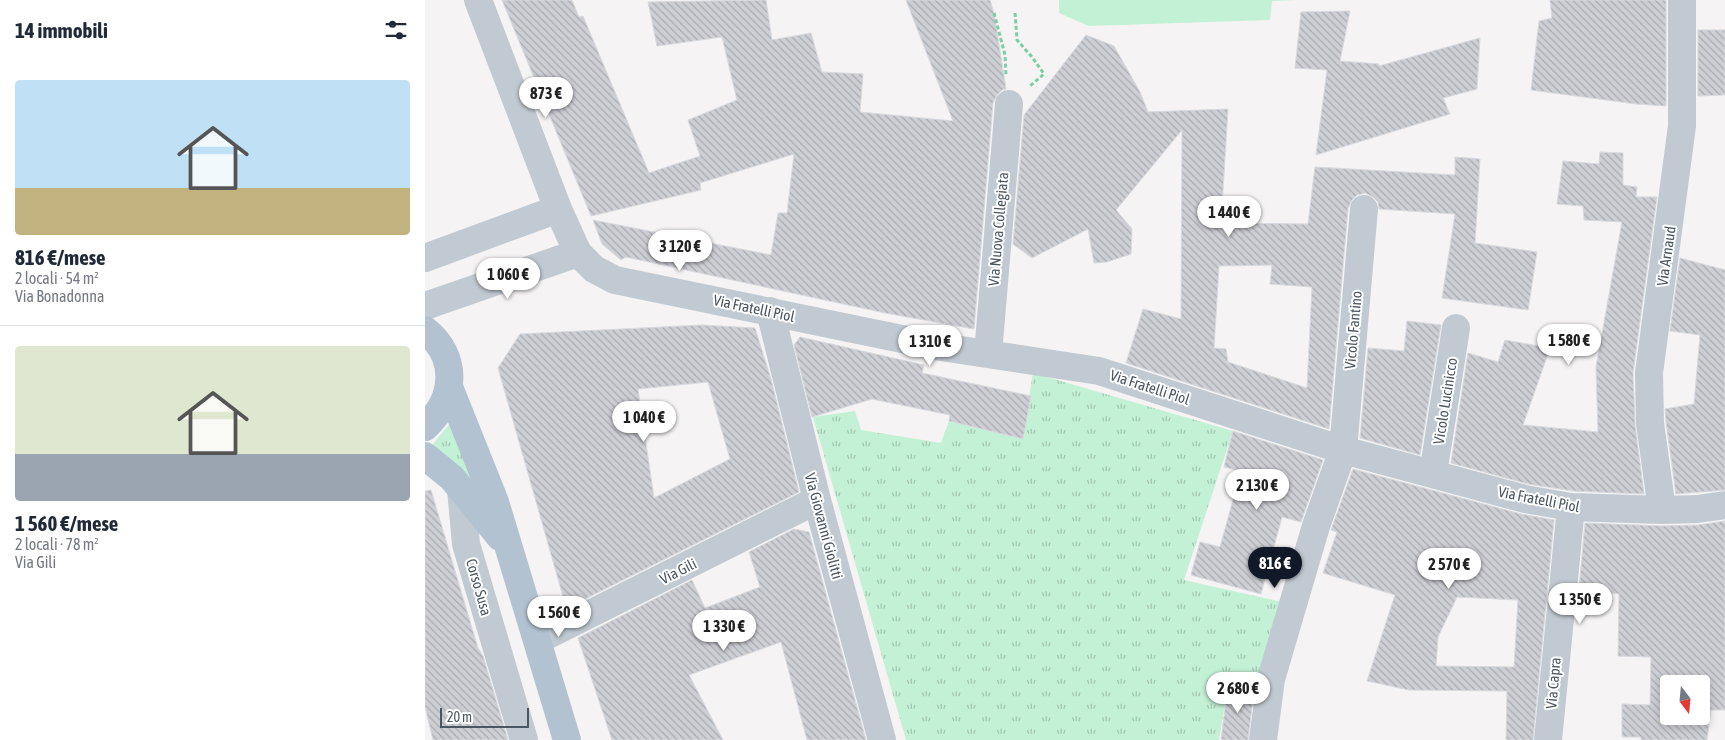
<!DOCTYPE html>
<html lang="it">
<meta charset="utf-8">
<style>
:root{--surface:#fff;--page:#f2f2f3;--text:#1f2937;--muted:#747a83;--line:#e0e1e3;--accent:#111827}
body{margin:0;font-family:"Asap Condensed",sans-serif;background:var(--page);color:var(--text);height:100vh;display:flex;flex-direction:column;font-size:19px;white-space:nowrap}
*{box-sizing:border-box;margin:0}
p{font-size:16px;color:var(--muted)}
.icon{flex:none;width:28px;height:28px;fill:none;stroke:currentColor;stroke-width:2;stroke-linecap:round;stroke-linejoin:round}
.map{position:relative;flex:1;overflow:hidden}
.sheet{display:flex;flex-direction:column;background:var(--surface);width:425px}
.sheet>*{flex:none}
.needle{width:32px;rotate:164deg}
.fabs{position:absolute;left:1235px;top:675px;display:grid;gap:10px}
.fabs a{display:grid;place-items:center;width:50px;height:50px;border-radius:5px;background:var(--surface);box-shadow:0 2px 8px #0003;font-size:25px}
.scale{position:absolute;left:15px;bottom:12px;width:89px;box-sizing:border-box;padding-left:5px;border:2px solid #4a5661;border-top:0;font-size:14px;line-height:18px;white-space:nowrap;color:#4a5661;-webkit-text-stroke:4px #fff;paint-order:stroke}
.price{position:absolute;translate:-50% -42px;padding:0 11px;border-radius:18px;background:#fff;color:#222;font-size:16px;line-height:32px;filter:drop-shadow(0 1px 2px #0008)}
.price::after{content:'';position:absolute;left:50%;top:30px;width:15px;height:11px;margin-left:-8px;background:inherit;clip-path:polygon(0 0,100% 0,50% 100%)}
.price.current{background:var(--accent);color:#fff}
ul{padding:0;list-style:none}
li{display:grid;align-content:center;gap:10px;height:265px;padding:0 15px}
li+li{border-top:1px solid var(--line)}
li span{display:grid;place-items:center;height:155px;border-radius:5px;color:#555}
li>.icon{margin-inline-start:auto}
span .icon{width:90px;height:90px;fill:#fffc;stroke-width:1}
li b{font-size:21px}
h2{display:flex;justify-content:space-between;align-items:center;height:60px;padding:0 15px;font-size:21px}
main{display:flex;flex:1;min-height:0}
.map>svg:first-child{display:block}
.grass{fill:url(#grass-tufts)}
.garden{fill:#c3f1d5}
.building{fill:url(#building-back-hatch);stroke:#d7d9de;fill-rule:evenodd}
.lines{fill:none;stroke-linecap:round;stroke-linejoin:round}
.path{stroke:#7ad0a6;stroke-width:3;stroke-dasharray:4 2.5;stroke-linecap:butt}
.minor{stroke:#c1cad2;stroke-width:28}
.major{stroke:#b3c2d1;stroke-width:28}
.labels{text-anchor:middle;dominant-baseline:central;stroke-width:4;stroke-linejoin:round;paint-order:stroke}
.street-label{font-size:15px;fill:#4a5661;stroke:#fff}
</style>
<main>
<section class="sheet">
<h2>14 immobili<svg class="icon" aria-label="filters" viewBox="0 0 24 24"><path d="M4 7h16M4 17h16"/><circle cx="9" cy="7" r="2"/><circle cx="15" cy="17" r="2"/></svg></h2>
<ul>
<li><span style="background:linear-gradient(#bfe0f5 70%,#c2b280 0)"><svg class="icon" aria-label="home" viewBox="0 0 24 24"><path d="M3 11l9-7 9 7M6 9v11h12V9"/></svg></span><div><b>816 €/mese</b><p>2 locali · 54 m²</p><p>Via Bonadonna</p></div></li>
<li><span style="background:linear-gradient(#dfe7d0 70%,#9aa5b1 0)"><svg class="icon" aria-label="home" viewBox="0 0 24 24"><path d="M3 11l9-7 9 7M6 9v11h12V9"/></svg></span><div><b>1 560 €/mese</b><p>2 locali · 78 m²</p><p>Via Gili</p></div></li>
</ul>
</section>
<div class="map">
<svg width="1300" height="740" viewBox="0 0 1300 740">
<defs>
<pattern id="grass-tufts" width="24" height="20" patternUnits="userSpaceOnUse" patternTransform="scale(1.25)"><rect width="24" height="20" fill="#c3f1d5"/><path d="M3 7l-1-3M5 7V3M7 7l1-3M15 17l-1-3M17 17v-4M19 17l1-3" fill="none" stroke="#a0c6b0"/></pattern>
<pattern id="building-back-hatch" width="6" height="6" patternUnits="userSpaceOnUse" patternTransform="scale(1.25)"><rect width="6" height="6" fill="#cdcfd5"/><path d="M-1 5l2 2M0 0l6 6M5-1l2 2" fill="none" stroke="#a8abb0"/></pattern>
</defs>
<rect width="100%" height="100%" fill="#f5f3f3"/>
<path class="grass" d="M608,373L808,431L759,580L862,603L842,690L803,685L794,740H481L388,417L430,411L436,430L516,443L524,421L597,439Z
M26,422L46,475L43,480L4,449Z"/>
<path class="garden" d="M634,0H870L847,1L845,20L664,26L634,13Z"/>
<path class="building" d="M77,0H147L154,17L158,16L224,173L275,156L263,120L312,100L297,37L232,46L223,2L341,0L347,40L386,33L397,72L438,74L435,112L528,121L481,0H565L569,13L581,89L577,90L572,95L568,103L549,329L460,313L201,257L196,260L177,244L168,220L346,255L353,213H362L369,154L275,183L276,190L166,216Z
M1125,0H1241V106L1211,104L1106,90L1114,21L1127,18Z
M925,11L915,61L954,64V66L1055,38L1052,89L1018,98L1025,114L891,155L902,70L870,68L876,12Z
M1273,30H1300V95L1273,96Z
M661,35L689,46L715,92L723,112L803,109L796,223L883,224L890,167L1030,175V157L1055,159L1050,243L1112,252L1103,310L1017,298L1030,214L954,209L953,202L948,197L940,193L932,195L927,200L923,208L904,429L701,363L718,309L756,319L757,130L691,210L707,229L706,254L682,262L669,263L663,229L607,258L588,244L599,115ZM847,265L845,284L887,287L882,388L803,362L801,349L789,348L794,266Z
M1175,152L1198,153V185L1212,187L1211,197H1232L1208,373L1210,425L1219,494L1148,491L1103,484L1026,463L1043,353L1073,362L1080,340L1125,348L1098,425L1173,432L1171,367L1197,222L1159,220L1158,206L1132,204L1138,161L1174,164Z
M1255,258L1300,270V490L1251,494L1241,422L1240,409L1269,404L1275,335L1245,331Z
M982,321L1016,325L995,455L935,438L943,348L979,351Z
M277,325L330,328L346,379L374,492L142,608L141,607L73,368L95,334ZM283,382L305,459L229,498L213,389Z
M375,337L499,365L497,373L606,396L598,439L524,421L525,415L447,399L387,417L369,345Z
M808,431L898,460L876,522L857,517L836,594L766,575L775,542L795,547L816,471L799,467Z
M928,469L1096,514L1129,520L1108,740H1081L1082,691L984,690L942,681L970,595L898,573L912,532L906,530ZM1032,597L1093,600L1089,667L1011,666L1013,637Z
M6,490L53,648L58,656L83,740H8L0,707V491Z
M1300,521V710H1286L1282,740H1216V737H1197V704L1225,705L1226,657L1193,656L1194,594L1154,589L1160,523L1237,526L1273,525ZM1244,684H1276V716H1244Z
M369,529L384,532L441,740H382L356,642L264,675L298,740H187L153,638L267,580L280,608L335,587L324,552Z
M803,685L829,690L823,740H796Z"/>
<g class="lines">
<path class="path" d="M569,13L580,55L581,76
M590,13L592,40L607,57L619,74L605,86"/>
<path class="minor" d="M53,0L133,209L153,253L169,269L190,280L516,347L674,371L918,450L1100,499L1146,507L1237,510L1272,509L1300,505
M0,258L133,209
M0,306L153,253
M345,311L392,500L457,740
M563,354L584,104
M1008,474L1031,328
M36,489L41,544L99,740
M1237,510L1225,423L1224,373L1257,126V0
M113,640L392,500
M838,740L846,679L891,526L918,450L939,209
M1123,740L1146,507"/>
<path class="major" d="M0,330C34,357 31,399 0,427
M24,387L70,502L142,740
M0,456L27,478L75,537"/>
</g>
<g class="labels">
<g class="street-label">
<text transform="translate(573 229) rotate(-85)">Via Nuova Collegiata</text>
<text transform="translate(1241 256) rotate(-82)">Via Arnaud</text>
<text transform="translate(329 308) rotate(12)">Via Fratelli Piol</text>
<text transform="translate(928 330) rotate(-85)">Vicolo Fantino</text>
<text transform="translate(725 387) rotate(18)">Via Fratelli Piol</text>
<text transform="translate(1020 401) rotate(-81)">Vicolo Lucinicco</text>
<text transform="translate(1114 499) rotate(11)">Via Fratelli Piol</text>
<text transform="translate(399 526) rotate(75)">Via Giovanni Giolitti</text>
<text transform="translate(253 571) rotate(-27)">Via Gili</text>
<text transform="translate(54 587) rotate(74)">Corso Susa</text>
<text transform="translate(1128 683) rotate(-85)">Via Capra</text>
</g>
</g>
</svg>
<div class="fabs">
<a><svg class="needle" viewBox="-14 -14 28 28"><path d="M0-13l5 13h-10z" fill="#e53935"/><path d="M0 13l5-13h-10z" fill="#747a83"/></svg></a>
</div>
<div class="scale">20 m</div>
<b class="price" style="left:121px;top:119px">873 €</b>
<b class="price" style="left:804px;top:238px">1 440 €</b>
<b class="price" style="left:255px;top:272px">3 120 €</b>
<b class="price" style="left:83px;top:300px">1 060 €</b>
<b class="price" style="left:1144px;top:366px">1 580 €</b>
<b class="price" style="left:505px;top:367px">1 310 €</b>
<b class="price" style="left:219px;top:443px">1 040 €</b>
<b class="price" style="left:832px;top:511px">2 130 €</b>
<b class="price current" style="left:850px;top:589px">816 €</b>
<b class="price" style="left:1024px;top:590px">2 570 €</b>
<b class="price" style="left:1155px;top:625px">1 350 €</b>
<b class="price" style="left:134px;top:638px">1 560 €</b>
<b class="price" style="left:299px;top:652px">1 330 €</b>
<b class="price" style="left:813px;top:714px">2 680 €</b>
</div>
</main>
